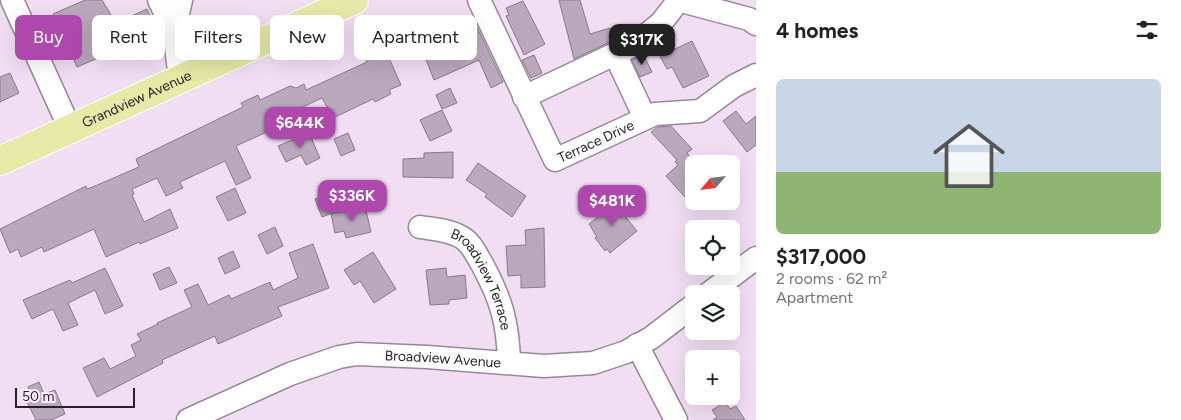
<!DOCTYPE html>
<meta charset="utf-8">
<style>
:root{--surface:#fff;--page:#f2f2f2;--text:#202124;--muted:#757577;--line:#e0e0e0;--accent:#ae48ad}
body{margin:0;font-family:Figtree,sans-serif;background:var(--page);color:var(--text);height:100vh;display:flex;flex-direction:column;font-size:19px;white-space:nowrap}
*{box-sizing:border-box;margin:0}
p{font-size:16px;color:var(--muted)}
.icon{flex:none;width:28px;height:28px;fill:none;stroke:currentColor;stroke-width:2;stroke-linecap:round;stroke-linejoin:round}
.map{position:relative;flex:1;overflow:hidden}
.details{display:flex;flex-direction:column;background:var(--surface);width:425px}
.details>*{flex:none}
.banner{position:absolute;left:15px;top:15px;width:475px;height:45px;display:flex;gap:10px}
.needle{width:32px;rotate:242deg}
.fabs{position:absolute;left:685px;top:155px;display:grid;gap:10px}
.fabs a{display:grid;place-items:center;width:55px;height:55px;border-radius:8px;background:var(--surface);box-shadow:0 5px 20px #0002;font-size:25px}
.scale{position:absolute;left:15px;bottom:12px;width:120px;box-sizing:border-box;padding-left:5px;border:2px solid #282129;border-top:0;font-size:14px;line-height:18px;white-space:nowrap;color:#282129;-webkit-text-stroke:4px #fcedfe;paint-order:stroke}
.price{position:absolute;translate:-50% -42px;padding:0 11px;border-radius:10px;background:var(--accent);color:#fff;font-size:16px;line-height:32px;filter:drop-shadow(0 1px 2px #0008)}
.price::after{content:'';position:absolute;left:50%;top:30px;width:15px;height:11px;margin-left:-8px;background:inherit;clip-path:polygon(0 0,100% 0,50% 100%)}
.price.selected{background:#222;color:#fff}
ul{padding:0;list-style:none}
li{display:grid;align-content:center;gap:10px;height:265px;padding:0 20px}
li+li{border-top:1px solid var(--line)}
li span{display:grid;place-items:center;height:155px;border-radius:8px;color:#555}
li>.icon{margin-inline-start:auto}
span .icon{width:90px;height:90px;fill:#fffc;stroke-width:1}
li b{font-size:21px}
h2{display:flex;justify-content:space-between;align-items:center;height:60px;padding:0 20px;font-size:21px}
.chip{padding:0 18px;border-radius:8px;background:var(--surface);box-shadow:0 5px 20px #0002;font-size:18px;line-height:45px}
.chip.selected{background:var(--accent);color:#fff}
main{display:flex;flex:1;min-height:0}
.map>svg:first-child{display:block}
.building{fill:#baa8bc;stroke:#89788b}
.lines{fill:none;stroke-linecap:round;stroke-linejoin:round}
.minor-casing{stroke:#98879a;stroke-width:25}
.major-casing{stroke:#fff;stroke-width:30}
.minor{stroke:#fff;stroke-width:22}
.major{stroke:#e7e9a8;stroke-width:28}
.labels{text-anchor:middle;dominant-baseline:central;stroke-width:4;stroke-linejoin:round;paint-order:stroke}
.street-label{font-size:14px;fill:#282129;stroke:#fcedfe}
</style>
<main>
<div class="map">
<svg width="756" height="420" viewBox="0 0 756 420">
<rect width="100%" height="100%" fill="#f1def3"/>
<path class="building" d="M85,0H102L116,23L147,9L159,36L145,43L143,39L77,67L53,14Z
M559,0H580L590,34L610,28L614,40L574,59Z
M523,1L545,44L524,55L506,16L509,15L506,8Z
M475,23L503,82L491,88L479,60L434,80L421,47Z
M692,41L709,76L683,88L672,67L667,69L660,56Z
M384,47L401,85L389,90L391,94L375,102L373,99L333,118L322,98L266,124L269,131L236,146L251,178L236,185L225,161L180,182L183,188L166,196L157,178L132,189L134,194L132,195L144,222L170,209L178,228L140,244L139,242L106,257L94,229L44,252L42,247L21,257L18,249L10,253L0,229L86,186L87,189L95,186L139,167L136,159L243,107L241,103L258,95L260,100L290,86L296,88L304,84L306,90L367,62L364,56Z
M643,54L652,72L640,77L632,60Z
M534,55L542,73L531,78L522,60Z
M10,73L19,93L0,102V77Z
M450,88L457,103L442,109L436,95Z
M442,110L452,131L430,141L420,120Z
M736,111L746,124L756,116V145L747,152L723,121Z
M671,126L692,149L687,153L694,161V189L685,197L666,176L678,165L675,162L677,160L651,132L658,127Z
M309,133L320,158L306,165L301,155L286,162L278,146Z
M348,133L355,150L341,156L334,139Z
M453,152V178L403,177V159L424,158V153Z
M478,163L526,196L512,217L485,197L487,194L466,180Z
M235,188L246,213L228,221L216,197Z
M330,193L337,211L322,217L315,199Z
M612,200L637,231L610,253L607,249L605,251L595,238L597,237L589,224L602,214L599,210Z
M365,206L371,232L346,238L344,231L335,233L331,214Z
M275,227L283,246L267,254L258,235Z
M544,228L545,287L521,288V275L508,276L506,246L526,245L525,230Z
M313,244L329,288L278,307L282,316L218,344L215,336L162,360L163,363L97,397L83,368L104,358L110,369L136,356L131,345L141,340L137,334L158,324L157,323L192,307L184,290L198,284L208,305L229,295L231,299L270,282L273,290L298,278L289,253Z
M233,251L240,267L225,274L218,258Z
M373,252L396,289L374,303L360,281L354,285L344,270Z
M169,267L177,283L160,290L153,274Z
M105,268L123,306L105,314L95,290L68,303L78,325L63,331L53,309L32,319L23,300L70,280L72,283Z
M446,268L447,277L465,275L467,298L449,300V304L430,305L426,270Z
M39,382L44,394L55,390L65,414L51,420H36L27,402L33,399L28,387Z
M725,402L730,409L736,406L745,420H713L717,417L712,410Z"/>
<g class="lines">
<g class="minor-casing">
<g id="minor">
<path d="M12,0L70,129"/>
<path d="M159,0L174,31L180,79"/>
<path id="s1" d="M479,0L555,160L655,114L700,111L734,86L756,75"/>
<path d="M678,0L749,19L756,24"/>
<path d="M174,31L181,0"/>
<path d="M615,54L645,118"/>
<path d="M524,97L634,45L661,23L679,0"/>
<path id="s2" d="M420,227C432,229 449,230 461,237C471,242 476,254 482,264C501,299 508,322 509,362"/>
<path d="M708,294L756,258"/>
<path d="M637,345L676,420"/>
<path id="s3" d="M188,420L290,374L339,357L357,354L427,357L544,366L593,363L626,352L651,338L694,305"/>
</g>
</g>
<g class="major-casing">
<g id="major">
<path id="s4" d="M0,161L354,0"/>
</g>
</g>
<use href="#minor" class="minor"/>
<use href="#major" class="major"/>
</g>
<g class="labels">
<g class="street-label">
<text stroke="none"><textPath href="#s4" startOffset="150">Grandview Avenue</textPath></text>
<text stroke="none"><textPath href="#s1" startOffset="222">Terrace Drive</textPath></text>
<text stroke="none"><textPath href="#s2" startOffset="90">Broadview Terrace</textPath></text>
<text stroke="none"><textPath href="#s3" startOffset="268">Broadview Avenue</textPath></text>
</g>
</g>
</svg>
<div class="fabs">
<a><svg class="needle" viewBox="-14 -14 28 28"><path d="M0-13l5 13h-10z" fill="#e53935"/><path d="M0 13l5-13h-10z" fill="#757577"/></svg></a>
<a><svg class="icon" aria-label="locate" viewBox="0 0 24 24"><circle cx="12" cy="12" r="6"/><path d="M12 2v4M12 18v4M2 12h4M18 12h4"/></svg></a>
<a><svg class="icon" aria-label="layers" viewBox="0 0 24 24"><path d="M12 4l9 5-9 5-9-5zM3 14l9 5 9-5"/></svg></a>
<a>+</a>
</div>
<div class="scale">50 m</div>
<b class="price selected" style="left:642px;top:66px">$317K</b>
<b class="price" style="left:300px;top:149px">$644K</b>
<b class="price" style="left:352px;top:222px">$336K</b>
<b class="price" style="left:612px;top:227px">$481K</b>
<div class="banner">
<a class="chip selected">Buy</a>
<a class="chip">Rent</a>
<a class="chip">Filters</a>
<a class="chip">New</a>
<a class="chip">Apartment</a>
</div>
</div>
<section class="details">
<h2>4 homes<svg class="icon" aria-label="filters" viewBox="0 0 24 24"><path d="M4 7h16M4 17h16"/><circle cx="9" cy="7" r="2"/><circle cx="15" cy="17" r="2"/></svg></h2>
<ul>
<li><span style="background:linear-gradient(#c9d6e8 60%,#8fb573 0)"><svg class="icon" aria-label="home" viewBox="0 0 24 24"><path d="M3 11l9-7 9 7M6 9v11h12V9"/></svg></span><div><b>$317,000</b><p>2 rooms · 62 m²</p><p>Apartment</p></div></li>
</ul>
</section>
</main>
